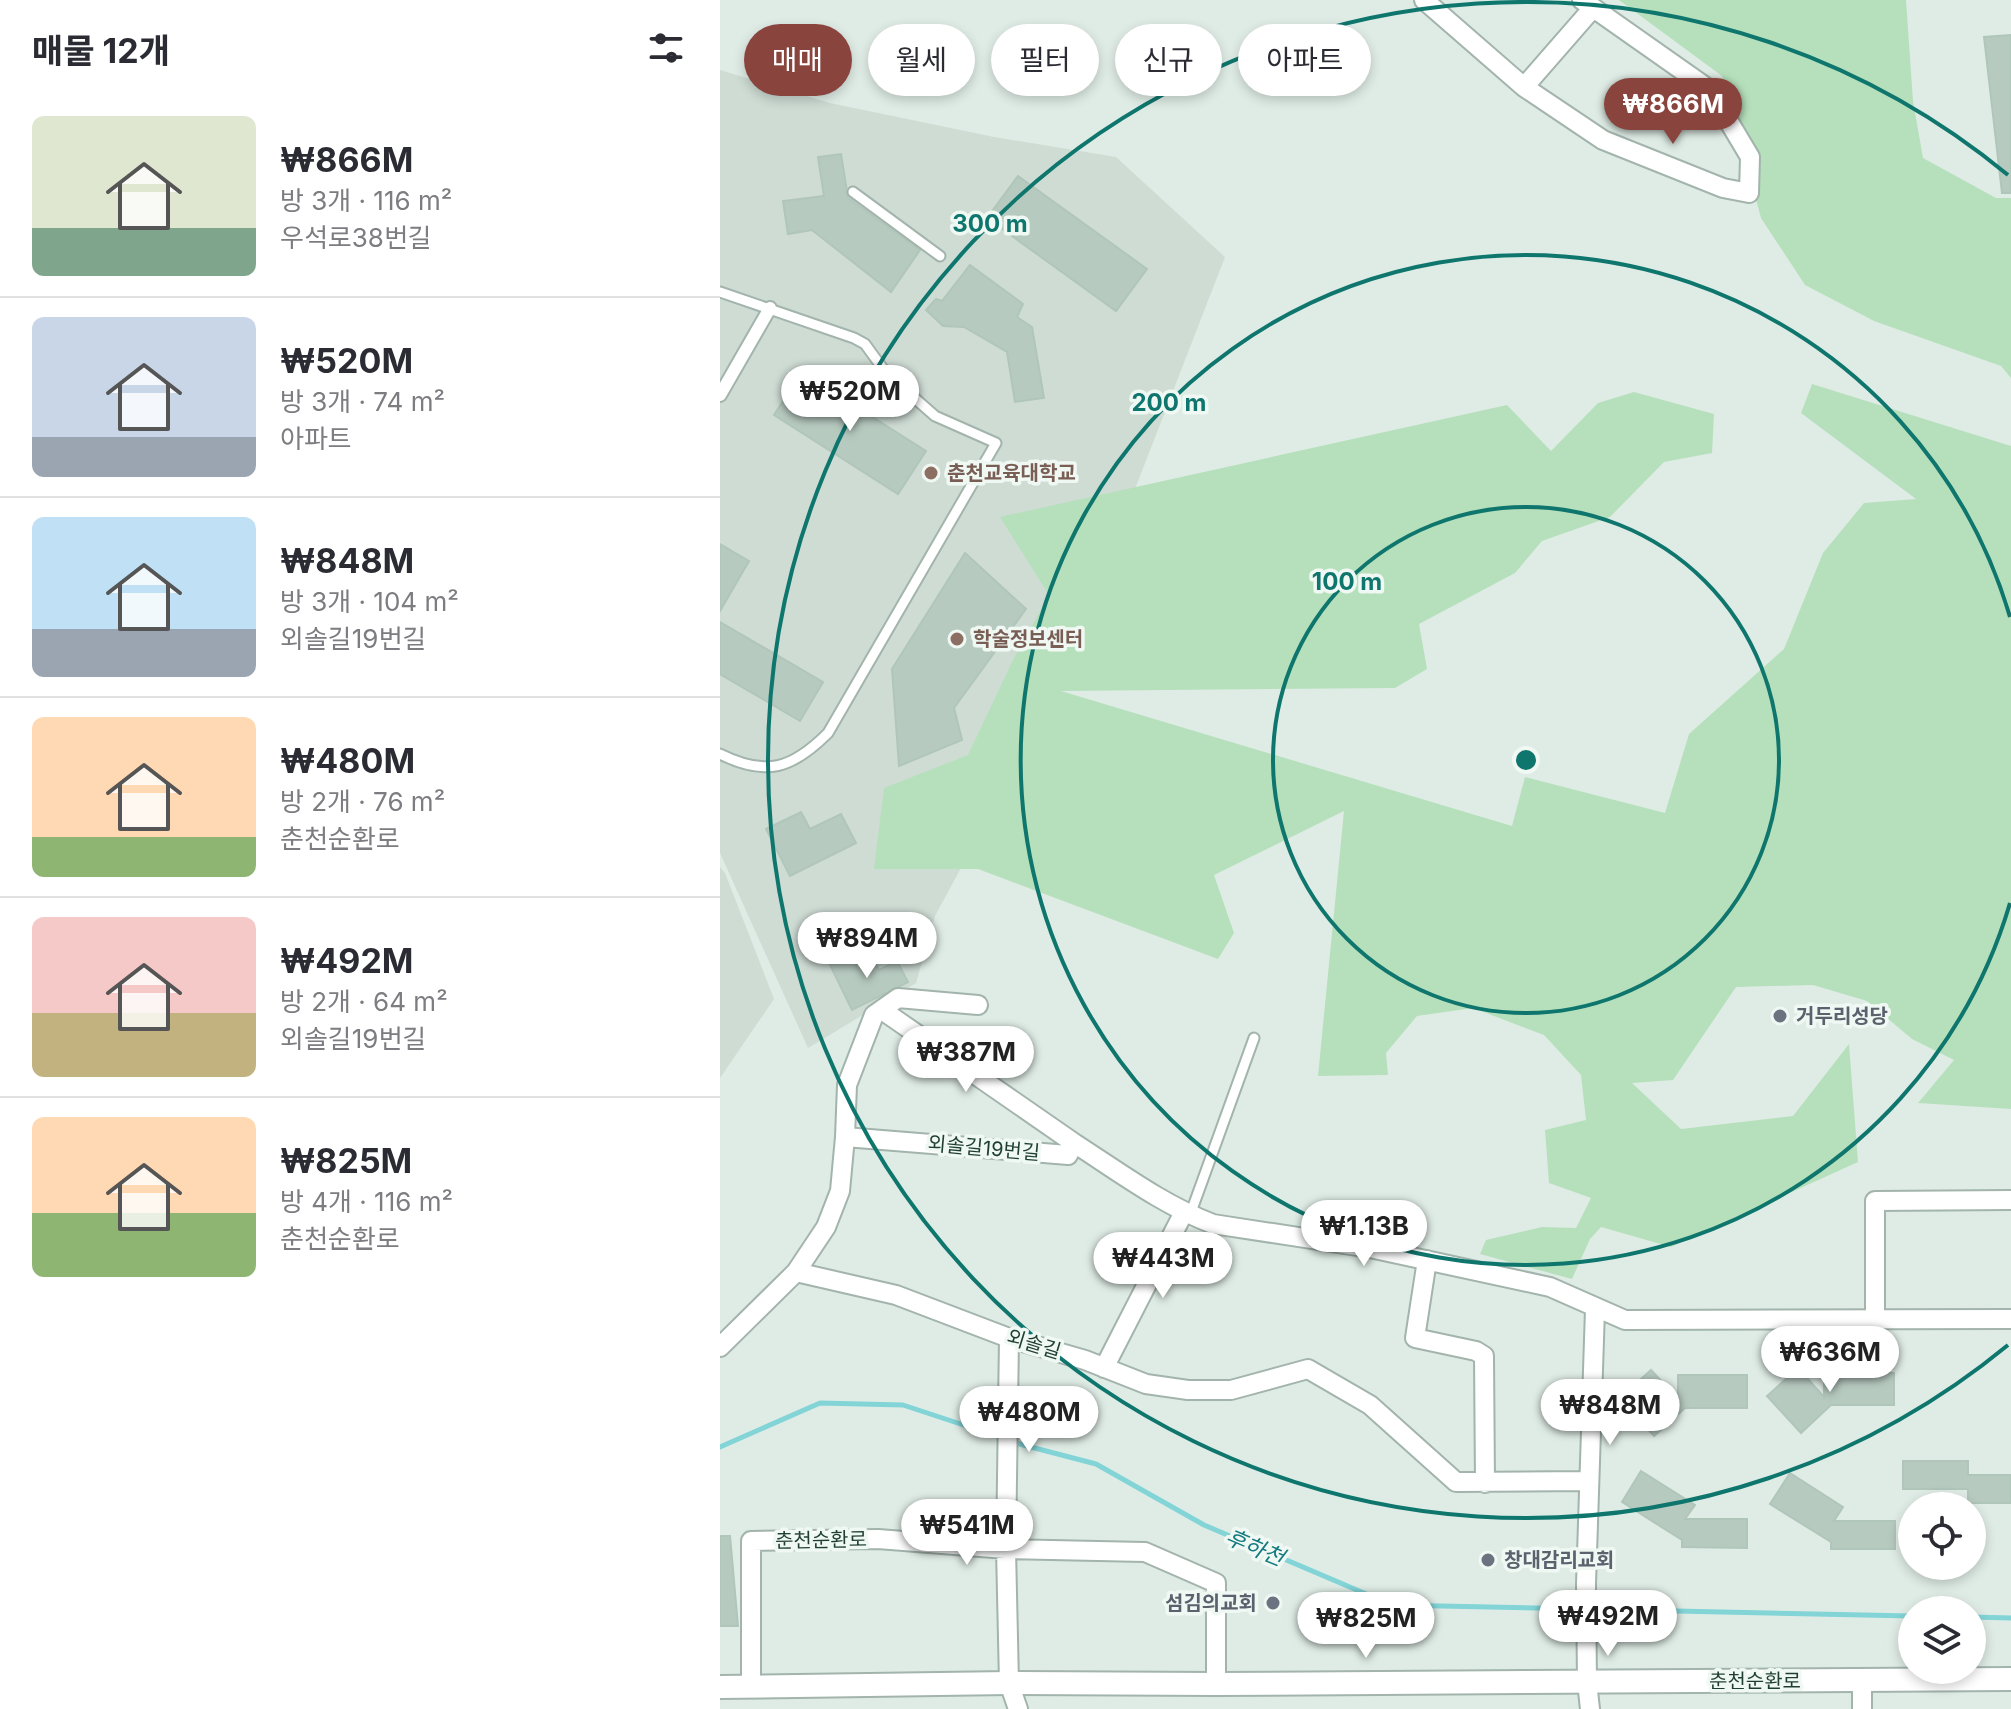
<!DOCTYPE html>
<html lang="ko">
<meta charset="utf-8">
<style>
:root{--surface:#fff;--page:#f7f7f7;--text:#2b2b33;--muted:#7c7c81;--line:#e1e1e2;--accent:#8a443e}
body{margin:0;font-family:Inter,"Noto Sans KR",sans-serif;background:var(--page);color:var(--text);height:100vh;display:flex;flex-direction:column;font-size:30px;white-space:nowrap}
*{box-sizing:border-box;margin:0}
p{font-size:26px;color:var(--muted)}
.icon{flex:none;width:44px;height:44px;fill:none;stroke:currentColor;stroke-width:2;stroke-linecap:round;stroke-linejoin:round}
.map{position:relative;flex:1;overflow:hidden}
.sheet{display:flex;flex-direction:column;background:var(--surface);width:720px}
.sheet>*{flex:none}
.top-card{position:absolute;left:24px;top:24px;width:760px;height:72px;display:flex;gap:16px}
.fabs{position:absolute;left:1178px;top:1492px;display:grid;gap:16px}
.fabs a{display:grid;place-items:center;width:88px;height:88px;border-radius:50%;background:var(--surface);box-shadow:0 4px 12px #0003;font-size:40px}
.price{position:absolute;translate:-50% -68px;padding:0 18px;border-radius:28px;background:#fff;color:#222;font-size:26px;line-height:52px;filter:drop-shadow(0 2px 4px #0008)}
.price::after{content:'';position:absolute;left:50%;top:48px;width:24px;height:18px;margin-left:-12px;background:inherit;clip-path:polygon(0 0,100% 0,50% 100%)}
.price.current{background:var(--accent);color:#fff}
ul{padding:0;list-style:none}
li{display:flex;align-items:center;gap:24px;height:200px;padding:0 32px}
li+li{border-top:2px solid var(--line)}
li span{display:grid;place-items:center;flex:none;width:224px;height:160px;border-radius:12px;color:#555}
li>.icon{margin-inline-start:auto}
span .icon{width:96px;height:96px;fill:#fffc;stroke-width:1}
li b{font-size:34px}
h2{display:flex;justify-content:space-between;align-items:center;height:96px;padding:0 32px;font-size:34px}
.pill{padding:0 28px;border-radius:36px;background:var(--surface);box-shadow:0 4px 12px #0003;font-size:28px;line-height:72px}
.pill.current{background:var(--accent);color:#fff}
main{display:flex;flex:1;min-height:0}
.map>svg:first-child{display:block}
.built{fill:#cedcd4}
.green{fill:#b6e0bc}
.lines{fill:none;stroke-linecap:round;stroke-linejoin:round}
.stream{stroke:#82d4d7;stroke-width:5}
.building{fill:#b7cac0;stroke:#b1c6bb;stroke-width:2}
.service-casing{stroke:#a2b4ac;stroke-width:13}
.pedestrian-casing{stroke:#a2b4ac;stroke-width:16}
.minor-casing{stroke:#a2b4ac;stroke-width:22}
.tertiary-casing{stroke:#a2b4ac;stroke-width:26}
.service{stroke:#fff;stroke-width:9}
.pedestrian{stroke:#fff;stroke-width:12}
.minor{stroke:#fff;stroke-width:18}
.tertiary{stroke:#fff;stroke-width:22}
.ring{fill:none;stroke:#0f766e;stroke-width:4}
.education-dot{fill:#8d6e63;stroke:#f0f8f3;stroke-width:3}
.worship-dot{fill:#6b7280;stroke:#f0f8f3;stroke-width:3}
.labels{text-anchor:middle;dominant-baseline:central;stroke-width:7;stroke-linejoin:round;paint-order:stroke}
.education-label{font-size:20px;font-weight:bold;fill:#785e54;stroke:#f0f8f3;text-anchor:start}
.worship-label{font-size:20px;font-weight:bold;fill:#5b616d;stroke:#f0f8f3;text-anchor:start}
.street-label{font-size:20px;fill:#1f3e32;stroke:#f0f8f3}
.water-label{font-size:22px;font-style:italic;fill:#137a80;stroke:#f0f8f3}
.centre{fill:#0f766e;stroke:#f0f8f3;stroke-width:4}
.ring-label{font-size:24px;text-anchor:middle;font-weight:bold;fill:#0f766e;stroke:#f0f8f3;stroke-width:7;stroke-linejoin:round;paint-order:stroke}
</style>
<main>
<section class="sheet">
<h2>매물 12개<svg class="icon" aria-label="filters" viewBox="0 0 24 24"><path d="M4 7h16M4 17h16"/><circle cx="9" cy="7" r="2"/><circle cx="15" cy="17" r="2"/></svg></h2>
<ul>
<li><span style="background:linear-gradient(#dfe7d0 70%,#7fa58c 0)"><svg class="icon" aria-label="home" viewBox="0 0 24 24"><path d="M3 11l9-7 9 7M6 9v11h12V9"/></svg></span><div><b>₩866M</b><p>방 3개 · 116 m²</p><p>우석로38번길</p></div></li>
<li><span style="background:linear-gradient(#c9d6e8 75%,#9aa5b1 0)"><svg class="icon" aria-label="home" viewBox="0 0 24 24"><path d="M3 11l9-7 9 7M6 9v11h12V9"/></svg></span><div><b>₩520M</b><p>방 3개 · 74 m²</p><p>아파트</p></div></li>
<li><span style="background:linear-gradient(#bfe0f5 70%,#9aa5b1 0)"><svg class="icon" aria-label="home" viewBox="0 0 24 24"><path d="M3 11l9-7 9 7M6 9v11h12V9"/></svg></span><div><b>₩848M</b><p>방 3개 · 104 m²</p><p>외솔길19번길</p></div></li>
<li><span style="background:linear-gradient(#ffd9b3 75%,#8fb573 0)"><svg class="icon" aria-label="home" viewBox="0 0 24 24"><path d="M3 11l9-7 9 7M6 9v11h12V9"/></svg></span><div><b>₩480M</b><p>방 2개 · 76 m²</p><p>춘천순환로</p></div></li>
<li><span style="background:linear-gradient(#f6c9c9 60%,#c2b280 0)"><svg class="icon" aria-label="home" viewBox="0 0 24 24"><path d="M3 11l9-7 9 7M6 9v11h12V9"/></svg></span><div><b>₩492M</b><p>방 2개 · 64 m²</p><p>외솔길19번길</p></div></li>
<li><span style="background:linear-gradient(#ffd9b3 60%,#8fb573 0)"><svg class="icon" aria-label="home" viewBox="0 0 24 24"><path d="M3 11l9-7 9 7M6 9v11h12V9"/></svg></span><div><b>₩825M</b><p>방 4개 · 116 m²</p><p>춘천순환로</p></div></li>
</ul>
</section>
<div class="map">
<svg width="1291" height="1709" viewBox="0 0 1291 1709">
<rect width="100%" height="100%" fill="#dfece5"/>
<path class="built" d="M0,70L110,103L274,137L396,157L505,257L337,690L215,916L196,983L88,1048L0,853Z
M0,867L5,873L54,999L0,1078Z"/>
<path class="green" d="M899,0H1186L1193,101L1203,158L1276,198H1291V378L1281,366L1154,321L1085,285L1041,218L1002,76Z
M1092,384L1291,446V1109L1198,1103L1234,1060L1192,1039L1147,1001L1093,985L1016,987L953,1080L912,1083L961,1129L1073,1116L1129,1044L1138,1162L951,1247L881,1227L870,1239L852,1279L760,1254L766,1240L822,1227L856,1228L871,1198L829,1183L825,1130L866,1120L861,1075L824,1035L753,1008L697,1016L666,1053L668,1075L598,1076L624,811L494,875L514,933L498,959L258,869H154L164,788L248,755L293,660L329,595L280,517L787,405L831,451L878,403L914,392L994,414L992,453L944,462L890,517L822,541L795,573L699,624L707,669L675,688L341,691L792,826L805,777L945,813L969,734L1064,649L1103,553L1144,503L1196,499L1081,413Z"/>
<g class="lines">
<path class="stream" d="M292,1442L376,1464L484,1525L672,1605L1192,1616
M0,1447L100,1403L183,1405L283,1438
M1252,1617L1291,1618"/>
</g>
<path class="building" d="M1291,35V193H1282L1264,37Z
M121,154L128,198L200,250L171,292L92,230L68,234L63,201L104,196L98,157Z
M298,176L427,269L396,311L267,218Z
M250,265L303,304L297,317L312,327L324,398L295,402L287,352L244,327L223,326L206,310L216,299L222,301Z
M82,372L206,451L178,494L54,415Z
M0,544L29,561L0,611Z
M245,553L306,609L234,708L242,740L179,766L172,669Z
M0,622L103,682L80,721L0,674Z
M81,812L90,829L121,814L136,843L70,876L46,829Z
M131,955L138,969L154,961L159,970L177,961L188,982L132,1010L110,965Z
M1078,1368L1104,1397V1373H1174V1405H1111L1081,1433L1047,1396Z
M931,1370L958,1399V1375H1027V1408H965L934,1436L900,1398Z
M1183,1461H1248V1475H1291V1503H1248V1489H1183Z
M921,1471L975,1505L965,1519H1027V1548L962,1547V1540L902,1502Z
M1070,1473L1123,1507L1114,1521H1175V1549H1111V1542L1050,1504Z
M0,1536H10L18,1626H0Z"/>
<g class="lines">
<g class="service-casing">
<path id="service" d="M133,192L220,256
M0,292L134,338L145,344L166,373L215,416L276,443L108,733C72,769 46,777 0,754
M470,1215L534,1038"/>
</g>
<g class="pedestrian-casing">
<path id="pedestrian" d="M0,395L50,308"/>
</g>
<g class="minor-casing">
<path id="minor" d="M704,0L804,87L883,140L1003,188L1029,193L1030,157L990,90L862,0
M804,87L872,9
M162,1010L354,1143
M125,1137L127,1085L154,1015L178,998L258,1005
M707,1260L695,1338L756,1351L764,1356L765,1483
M76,1272L106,1227L120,1191L125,1137L348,1155L354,1143C399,1172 443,1205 493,1224L650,1248L830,1287L905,1320L1291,1319
M1155,1318V1201L1291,1200
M289,1338L286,1549L289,1683L298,1709
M0,1347L76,1272L176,1295L289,1338L365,1360L426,1384L468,1390H511L588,1369L650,1405L736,1482L868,1481
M384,1368L464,1212
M1142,1680V1709
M31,1687V1541L158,1539L286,1549L425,1552L496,1583V1684
M870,1709L867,1682L866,1584L875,1309"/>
</g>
<g class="tertiary-casing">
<path id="tertiary" d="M0,1687L289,1683L496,1684L1291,1679"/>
</g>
<use href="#service" class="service"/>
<use href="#pedestrian" class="pedestrian"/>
<use href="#minor" class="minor"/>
<use href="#tertiary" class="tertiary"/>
</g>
<g class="ring">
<circle cx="806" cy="760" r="253"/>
<path d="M1290 903A505 505 0 1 1 1290 617"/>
<path d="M1288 1345A758 758 0 1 1 1288 175"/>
</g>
<g class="education-dot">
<circle cx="211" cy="473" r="8"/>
<circle cx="237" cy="639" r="8"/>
</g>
<g class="worship-dot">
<circle cx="1060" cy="1016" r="8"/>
<circle cx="768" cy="1560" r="8"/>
<circle cx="553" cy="1603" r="8"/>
</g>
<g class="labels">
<g class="education-label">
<text x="227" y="473">춘천교육대학교</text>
<text x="253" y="639">학술정보센터</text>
</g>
<g class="worship-label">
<text x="1076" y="1016">거두리성당</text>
<text x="784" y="1560">창대감리교회</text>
<text x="537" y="1603" text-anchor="end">섬김의교회</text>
</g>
<g class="street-label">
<text transform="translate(264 1148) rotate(5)">외솔길19번길</text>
<text transform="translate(314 1344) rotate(17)">외솔길</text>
<text transform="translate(101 1540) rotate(-1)">춘천순환로</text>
<text x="1035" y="1681">춘천순환로</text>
</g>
<g class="water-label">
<text transform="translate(535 1547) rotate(23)">후하천</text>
</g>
</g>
<circle cx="806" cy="760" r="12" class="centre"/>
<g class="ring-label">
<text x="270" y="232">300 m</text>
<text x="449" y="411">200 m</text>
<text x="627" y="590">100 m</text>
</g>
</svg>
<div class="fabs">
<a><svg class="icon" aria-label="locate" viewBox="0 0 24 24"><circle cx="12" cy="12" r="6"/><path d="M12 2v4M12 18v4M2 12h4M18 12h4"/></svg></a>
<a><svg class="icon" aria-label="layers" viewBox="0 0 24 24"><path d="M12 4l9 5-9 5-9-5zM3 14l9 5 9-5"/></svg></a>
</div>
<b class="price current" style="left:953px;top:146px">₩866M</b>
<b class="price" style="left:130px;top:433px">₩520M</b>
<b class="price" style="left:147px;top:980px">₩894M</b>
<b class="price" style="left:246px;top:1094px">₩387M</b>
<b class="price" style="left:644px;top:1268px">₩1.13B</b>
<b class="price" style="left:443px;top:1300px">₩443M</b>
<b class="price" style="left:1110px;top:1394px">₩636M</b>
<b class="price" style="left:890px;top:1447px">₩848M</b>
<b class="price" style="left:309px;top:1454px">₩480M</b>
<b class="price" style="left:247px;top:1567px">₩541M</b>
<b class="price" style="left:888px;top:1658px">₩492M</b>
<b class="price" style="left:646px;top:1660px">₩825M</b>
<div class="top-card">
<a class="pill current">매매</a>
<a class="pill">월세</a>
<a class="pill">필터</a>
<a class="pill">신규</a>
<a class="pill">아파트</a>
</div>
</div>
</main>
